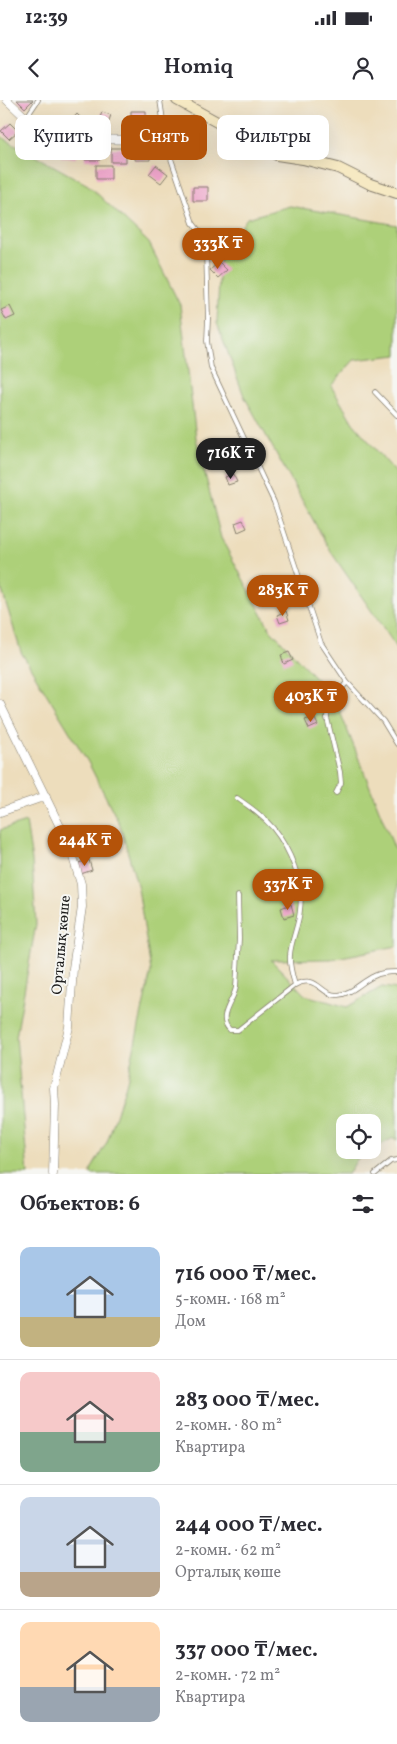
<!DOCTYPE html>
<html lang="ru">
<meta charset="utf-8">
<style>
:root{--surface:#fff;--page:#f7f7f7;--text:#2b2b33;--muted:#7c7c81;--line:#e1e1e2;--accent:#b45309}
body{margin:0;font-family:Vollkorn,serif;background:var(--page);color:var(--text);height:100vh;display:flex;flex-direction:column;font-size:19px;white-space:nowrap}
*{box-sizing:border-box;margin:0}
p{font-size:16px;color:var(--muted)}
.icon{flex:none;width:28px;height:28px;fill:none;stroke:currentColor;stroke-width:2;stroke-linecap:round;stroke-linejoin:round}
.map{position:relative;height:1074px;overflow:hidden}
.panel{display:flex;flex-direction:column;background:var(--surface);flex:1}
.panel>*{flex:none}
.banner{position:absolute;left:15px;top:15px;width:368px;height:45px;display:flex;gap:10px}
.fabs{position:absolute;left:336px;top:1014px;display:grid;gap:10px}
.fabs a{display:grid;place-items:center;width:45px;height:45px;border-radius:10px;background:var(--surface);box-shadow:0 5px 20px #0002;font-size:25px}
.price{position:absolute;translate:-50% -42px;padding:0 11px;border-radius:18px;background:var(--accent);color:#fff;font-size:16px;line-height:32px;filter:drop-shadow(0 1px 2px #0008)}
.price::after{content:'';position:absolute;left:50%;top:30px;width:15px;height:11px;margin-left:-8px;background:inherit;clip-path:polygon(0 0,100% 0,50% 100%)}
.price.selected{background:#222;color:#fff}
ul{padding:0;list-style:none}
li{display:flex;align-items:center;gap:15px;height:125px;padding:0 20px}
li+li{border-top:1px solid var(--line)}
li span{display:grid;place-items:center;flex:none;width:140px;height:100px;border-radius:10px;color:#555}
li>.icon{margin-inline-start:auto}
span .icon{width:60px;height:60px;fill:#fffc;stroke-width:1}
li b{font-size:21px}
h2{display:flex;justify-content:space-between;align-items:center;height:60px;padding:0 20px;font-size:21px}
.tag{padding:0 18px;border-radius:10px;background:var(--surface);box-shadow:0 5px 20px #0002;font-size:18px;line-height:45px}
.tag.selected{background:var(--accent);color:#fff}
.status{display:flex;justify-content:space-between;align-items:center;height:35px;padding:0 25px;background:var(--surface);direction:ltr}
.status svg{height:14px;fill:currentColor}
header{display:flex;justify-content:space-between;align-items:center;height:65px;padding:0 20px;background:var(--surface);font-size:22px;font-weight:600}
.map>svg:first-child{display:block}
.green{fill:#add079;stroke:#64764a}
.building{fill:#eda4c9}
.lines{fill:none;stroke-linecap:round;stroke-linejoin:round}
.lane-casing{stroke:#847c6c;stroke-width:5.5}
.street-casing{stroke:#847c6c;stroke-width:9}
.secondary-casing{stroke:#847c6c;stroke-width:12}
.lane{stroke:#fff;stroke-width:4}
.street{stroke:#fff;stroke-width:8}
.secondary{stroke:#f6e9c3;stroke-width:10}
.labels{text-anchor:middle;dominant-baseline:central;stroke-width:4;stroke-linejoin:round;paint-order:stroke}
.street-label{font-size:15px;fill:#1c1c1c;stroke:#f6f6f2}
</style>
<div class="status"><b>12:39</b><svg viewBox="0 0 49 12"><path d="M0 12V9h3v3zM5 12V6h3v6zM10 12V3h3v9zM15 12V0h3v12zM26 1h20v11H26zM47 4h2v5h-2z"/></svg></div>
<header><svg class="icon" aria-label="back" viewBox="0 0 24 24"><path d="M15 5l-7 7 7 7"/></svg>Homiq<svg class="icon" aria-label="person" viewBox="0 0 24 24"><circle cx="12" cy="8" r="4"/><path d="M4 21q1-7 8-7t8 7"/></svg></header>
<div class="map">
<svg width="397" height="1074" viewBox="0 0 397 1074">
<rect width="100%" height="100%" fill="#f6f6f2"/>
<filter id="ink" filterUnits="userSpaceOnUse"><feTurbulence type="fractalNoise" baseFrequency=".02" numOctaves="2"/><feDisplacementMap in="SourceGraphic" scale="10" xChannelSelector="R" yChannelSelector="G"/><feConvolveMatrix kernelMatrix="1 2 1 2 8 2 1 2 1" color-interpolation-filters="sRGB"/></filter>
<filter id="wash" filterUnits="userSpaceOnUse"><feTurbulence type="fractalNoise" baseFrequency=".0096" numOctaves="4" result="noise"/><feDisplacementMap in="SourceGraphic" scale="20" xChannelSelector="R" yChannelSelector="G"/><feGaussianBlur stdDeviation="1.12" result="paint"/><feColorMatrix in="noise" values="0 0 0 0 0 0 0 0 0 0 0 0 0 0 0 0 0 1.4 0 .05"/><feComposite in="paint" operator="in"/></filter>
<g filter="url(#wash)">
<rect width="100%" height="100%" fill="#edddbc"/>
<path class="green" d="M0,36L88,85L149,143L180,205L196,338L221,438L270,529L335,599L397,755V846L331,859L271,860L305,895L347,907L382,887L397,889V1040L393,1038L372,1050V1022H345V1050H372L358,1058L348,1074H91V1070L107,1042L126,985L151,871L138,788L120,725L88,662L21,552L0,484Z
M290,106L397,125V255L354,260L331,286L353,323L397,374V548L331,452L244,296L217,223L220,157L247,118Z
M26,722L32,761L36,824L16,937L28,1074H0V730Z"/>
<g id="blocks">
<path class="building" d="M17,0H33L25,8Z
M131,11H146V25H131Z
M102,12L111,15L107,26L98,23Z
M77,14L85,22L77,31L69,23Z
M10,23L18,31L9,39L1,31Z
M37,38H52V52H37Z
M179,42H194V56H179Z
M61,43H76V58H61Z
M85,46H100V60H85Z
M135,46H150V60H135Z
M111,48H126V62H111Z
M96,65H111V79H96Z
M156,65L168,74L161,83L149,74Z
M193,87H208V101H193Z
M219,162L227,170L218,178L210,170Z
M10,206L15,216L6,220L1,210Z
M233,374L237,382L228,385L225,377Z
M243,420L247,428L238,432L235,423Z
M278,483L281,492L273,495L269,487Z
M286,511L289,520L280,523L277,515Z
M289,552L293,560L284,564L281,555Z
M314,617L318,625L309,629L305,620Z
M90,739L94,750L83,753L80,742Z
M89,760L92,770L81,774L78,763Z
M291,804L294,815L284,818L281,808Z"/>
</g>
</g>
<g filter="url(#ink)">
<use href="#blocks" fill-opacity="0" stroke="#847c6c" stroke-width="1"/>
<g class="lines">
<g class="lane-casing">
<path id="lane" d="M160,0L167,47L193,123L203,136L206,151L208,219L207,241L211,268L274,402L321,543L347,582L383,621L397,644
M26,18L38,0
M375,292L397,315
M336,693L341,683L340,672L327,618L328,606L347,582
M237,698C250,707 263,716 273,728C290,749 304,782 300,810C299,825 291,840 290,855C289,865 292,875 295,885
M238,796L239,839L236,887C234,901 216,917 230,930H238L295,885C318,873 320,896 338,895C352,894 362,881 374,876C381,872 389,872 397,872
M375,1074L391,1061L397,1060"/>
</g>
<g class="street-casing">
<path id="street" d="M7,0L26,18L59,34L85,39L142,40L167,47
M0,604L70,747L81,784L82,807L73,868L69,927L54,988L55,1005L53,1074
M0,712L46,696"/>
</g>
<g class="secondary-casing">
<path id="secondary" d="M177,0L277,55L303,59L338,68L370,84L397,93"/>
</g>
<use href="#lane" class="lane"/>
<use href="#street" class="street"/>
<use href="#secondary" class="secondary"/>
</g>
</g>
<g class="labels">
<g class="street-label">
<text transform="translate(62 845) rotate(-85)">Орталық көше</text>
</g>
</g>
</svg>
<div class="fabs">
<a><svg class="icon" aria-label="locate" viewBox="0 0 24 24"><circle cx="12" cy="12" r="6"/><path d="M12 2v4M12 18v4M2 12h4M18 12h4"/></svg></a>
</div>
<b class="price" style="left:218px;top:170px">333K ₸</b>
<b class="price selected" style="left:231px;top:380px">716K ₸</b>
<b class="price" style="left:283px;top:517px">283K ₸</b>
<b class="price" style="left:311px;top:623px">403K ₸</b>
<b class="price" style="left:85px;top:767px">244K ₸</b>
<b class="price" style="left:288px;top:811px">337K ₸</b>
<div class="banner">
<a class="tag">Купить</a>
<a class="tag selected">Снять</a>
<a class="tag">Фильтры</a>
</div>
</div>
<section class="panel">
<h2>Объектов: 6<svg class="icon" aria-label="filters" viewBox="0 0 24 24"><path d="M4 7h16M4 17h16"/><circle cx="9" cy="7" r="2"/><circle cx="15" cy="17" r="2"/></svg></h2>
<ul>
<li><span style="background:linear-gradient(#a9c7e8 70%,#c2b280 0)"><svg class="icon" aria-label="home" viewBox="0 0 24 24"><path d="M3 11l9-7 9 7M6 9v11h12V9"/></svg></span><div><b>716 000 ₸/мес.</b><p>5-комн. · 168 m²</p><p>Дом</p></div></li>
<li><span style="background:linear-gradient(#f6c9c9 60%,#7fa58c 0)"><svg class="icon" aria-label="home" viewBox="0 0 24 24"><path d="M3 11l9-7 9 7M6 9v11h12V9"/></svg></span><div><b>283 000 ₸/мес.</b><p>2-комн. · 80 m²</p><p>Квартира</p></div></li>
<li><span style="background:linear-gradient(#c9d6e8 75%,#b9a48a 0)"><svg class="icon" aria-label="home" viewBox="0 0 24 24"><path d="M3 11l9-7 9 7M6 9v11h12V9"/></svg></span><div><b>244 000 ₸/мес.</b><p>2-комн. · 62 m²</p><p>Орталық көше</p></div></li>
<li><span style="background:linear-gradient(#ffd9b3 65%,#9aa5b1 0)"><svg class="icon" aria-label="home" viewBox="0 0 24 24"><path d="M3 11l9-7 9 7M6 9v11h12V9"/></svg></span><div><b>337 000 ₸/мес.</b><p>2-комн. · 72 m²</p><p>Квартира</p></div></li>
</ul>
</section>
